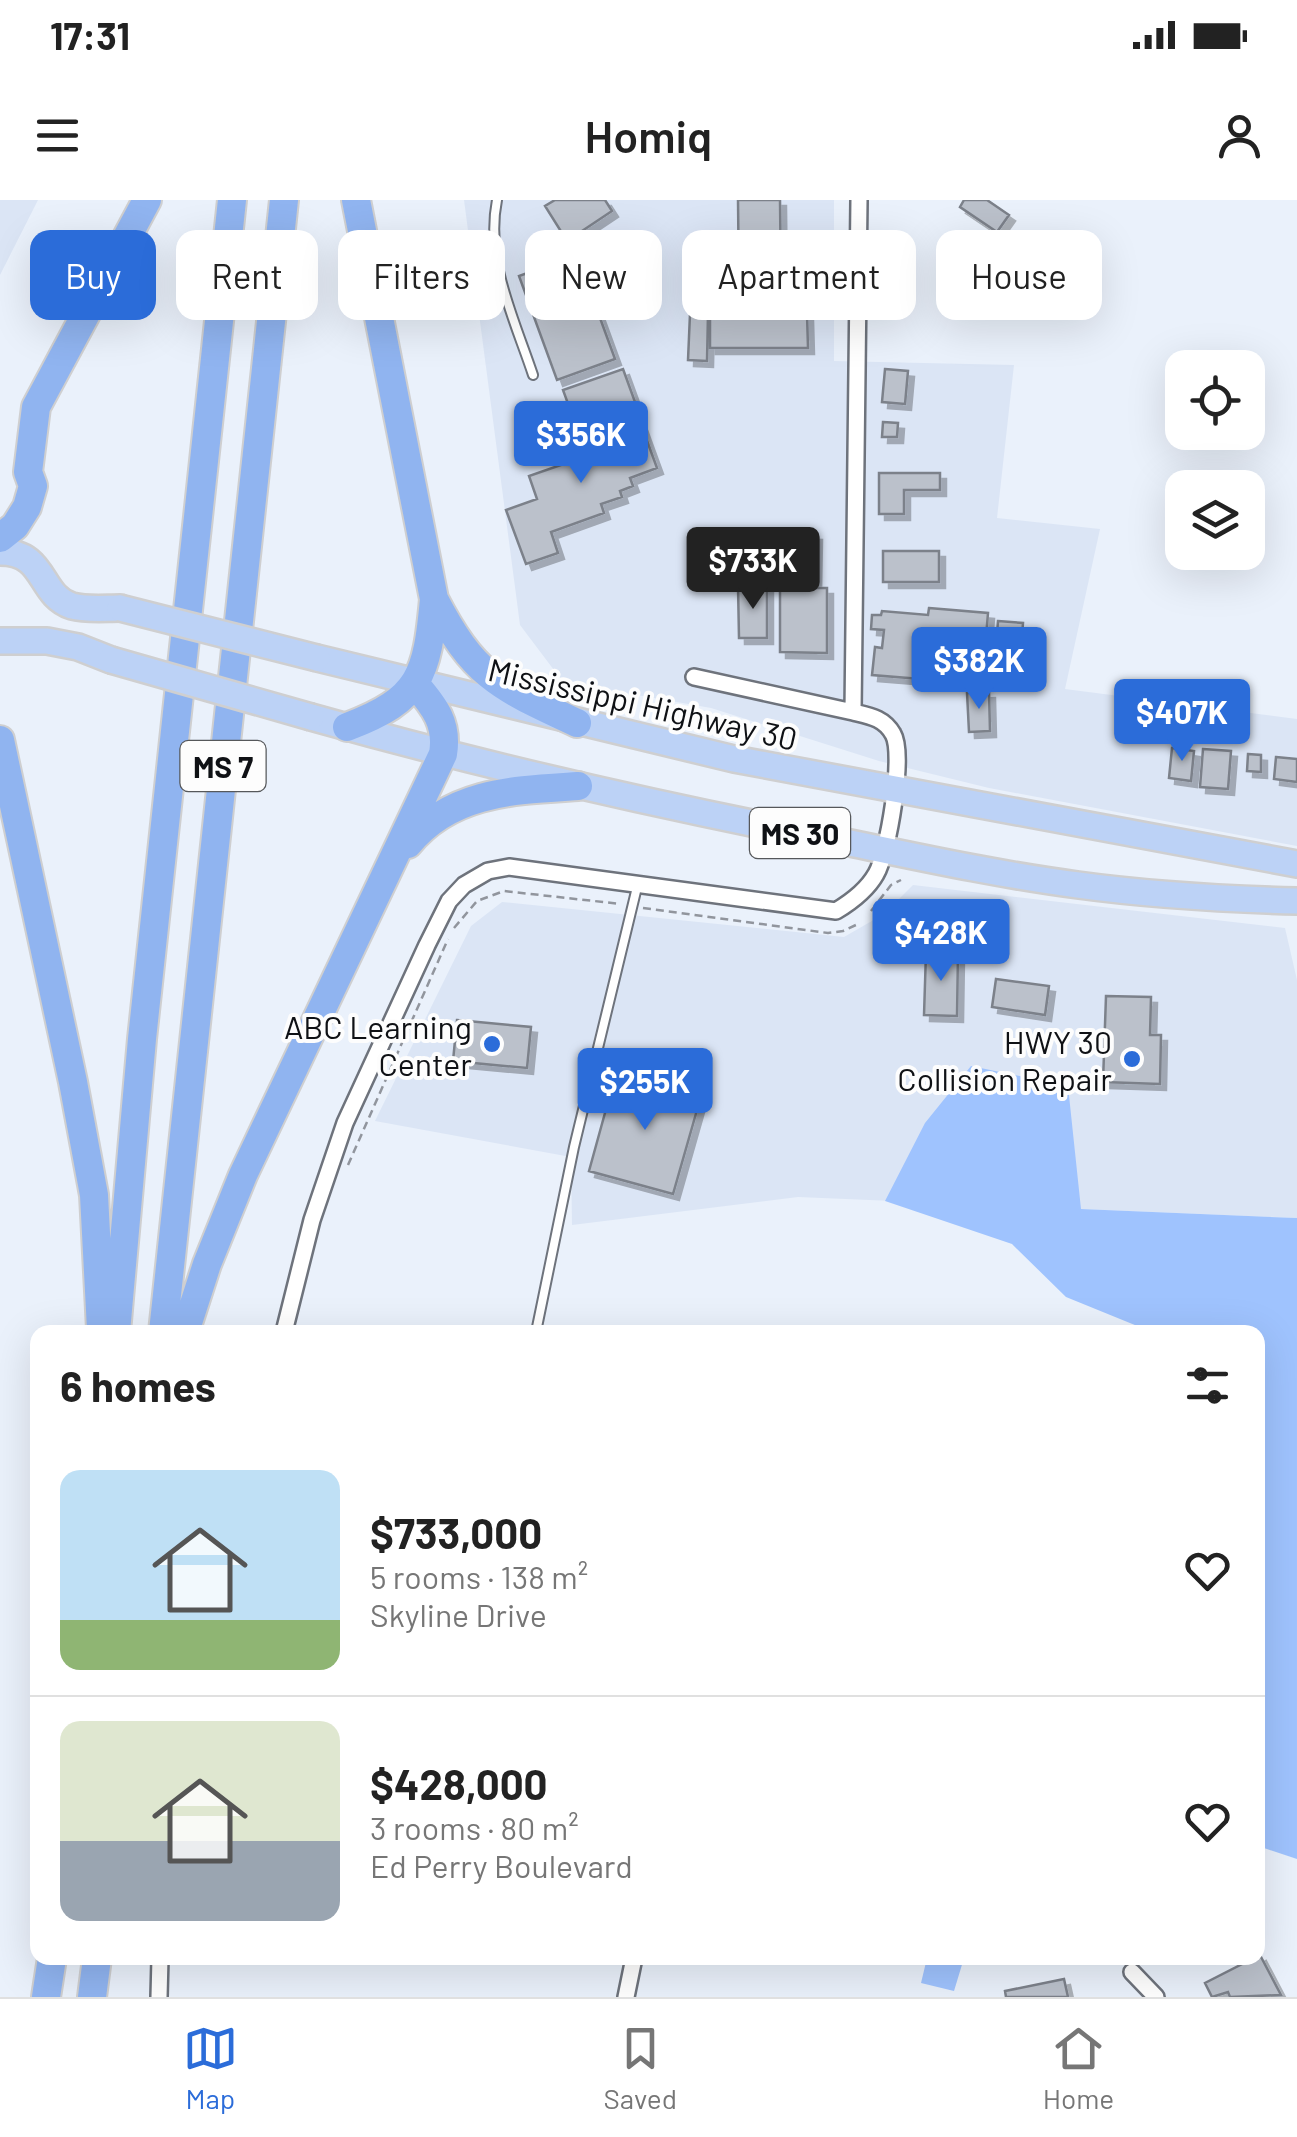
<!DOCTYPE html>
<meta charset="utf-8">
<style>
:root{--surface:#fff;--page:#f6f6f6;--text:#222;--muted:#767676;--line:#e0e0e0;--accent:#2b6cd9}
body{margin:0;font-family:Barlow,sans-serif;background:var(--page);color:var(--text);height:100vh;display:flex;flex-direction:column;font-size:38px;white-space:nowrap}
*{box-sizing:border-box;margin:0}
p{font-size:32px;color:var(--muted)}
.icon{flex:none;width:55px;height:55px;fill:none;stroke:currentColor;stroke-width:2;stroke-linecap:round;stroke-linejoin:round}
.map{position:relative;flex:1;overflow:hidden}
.sheet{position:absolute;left:30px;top:1125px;width:1235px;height:640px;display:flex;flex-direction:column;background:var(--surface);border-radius:20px;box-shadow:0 10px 40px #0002}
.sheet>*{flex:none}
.banner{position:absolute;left:30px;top:30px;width:1238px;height:90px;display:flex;gap:20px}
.controls{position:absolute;left:1165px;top:150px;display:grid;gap:20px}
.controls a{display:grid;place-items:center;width:100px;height:100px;border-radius:20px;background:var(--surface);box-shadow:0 10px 40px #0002;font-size:50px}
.price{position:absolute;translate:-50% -85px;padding:0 22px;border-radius:10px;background:var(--accent);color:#fff;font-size:32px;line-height:65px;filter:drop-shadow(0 2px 5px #0008)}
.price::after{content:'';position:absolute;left:50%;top:60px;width:30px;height:22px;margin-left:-15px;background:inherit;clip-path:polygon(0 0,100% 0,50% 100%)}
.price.active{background:#222;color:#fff}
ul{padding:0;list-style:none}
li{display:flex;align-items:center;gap:30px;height:250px;padding:0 30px}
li+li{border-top:2px solid var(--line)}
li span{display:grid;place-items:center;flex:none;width:280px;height:200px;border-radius:20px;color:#555}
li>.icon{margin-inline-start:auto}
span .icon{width:120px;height:120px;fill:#fffc;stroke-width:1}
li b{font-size:42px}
h2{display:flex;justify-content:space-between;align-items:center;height:120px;padding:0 30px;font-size:42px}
.tag{padding:0 35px;border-radius:20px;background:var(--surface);box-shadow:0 10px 40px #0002;font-size:35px;line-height:90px}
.tag.active{background:var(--accent);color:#fff}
.status{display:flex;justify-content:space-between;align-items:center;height:70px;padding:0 50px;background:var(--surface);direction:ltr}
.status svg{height:28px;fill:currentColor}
header{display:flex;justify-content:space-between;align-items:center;height:130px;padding:0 30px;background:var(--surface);font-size:45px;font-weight:600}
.tab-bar{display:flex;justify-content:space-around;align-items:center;height:140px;border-top:2px solid var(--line);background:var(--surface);font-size:28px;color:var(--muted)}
.tab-bar a{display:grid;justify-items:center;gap:5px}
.tab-bar .active{color:var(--accent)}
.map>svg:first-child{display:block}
.built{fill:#dbe5f5}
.forest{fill:#9fc3fe}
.building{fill:#bbc1cb;stroke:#7c818a;stroke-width:2.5;filter:url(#shadow)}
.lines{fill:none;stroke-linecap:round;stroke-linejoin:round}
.lane-casing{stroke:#6e737c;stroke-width:12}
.street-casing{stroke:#6e737c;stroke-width:20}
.primary-casing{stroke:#cfcfd0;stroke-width:30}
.highway-casing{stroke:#cfcfd0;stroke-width:32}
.path{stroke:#91959d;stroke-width:2.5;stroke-dasharray:8 5;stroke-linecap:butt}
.lane{stroke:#fff;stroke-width:8}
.street{stroke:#fff;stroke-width:15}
.primary{stroke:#bcd2f6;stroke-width:25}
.highway{stroke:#90b4f0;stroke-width:28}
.primary-bridge-casing{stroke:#cfcfd0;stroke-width:30;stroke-linecap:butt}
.primary-bridge{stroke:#bcd2f6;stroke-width:25}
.poi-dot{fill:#2b6cd9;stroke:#fdfdfd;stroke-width:4}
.labels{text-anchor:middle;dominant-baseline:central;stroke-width:8;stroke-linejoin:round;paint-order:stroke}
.shield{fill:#fdfdfd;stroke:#56585b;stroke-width:2.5}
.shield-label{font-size:30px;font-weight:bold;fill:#0f1115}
.street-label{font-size:32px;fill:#0f1115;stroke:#fdfdfd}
.poi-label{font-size:32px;fill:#0f1115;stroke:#fdfdfd;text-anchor:end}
</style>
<div class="status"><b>17:31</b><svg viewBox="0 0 49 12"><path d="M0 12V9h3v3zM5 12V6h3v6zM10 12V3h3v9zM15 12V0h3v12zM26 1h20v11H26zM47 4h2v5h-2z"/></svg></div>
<header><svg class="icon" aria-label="menu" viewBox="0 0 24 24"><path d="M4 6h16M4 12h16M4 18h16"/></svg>Homiq<svg class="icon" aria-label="person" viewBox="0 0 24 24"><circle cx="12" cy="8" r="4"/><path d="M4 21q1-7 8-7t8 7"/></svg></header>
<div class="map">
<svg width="1297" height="1797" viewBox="0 0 1297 1797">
<defs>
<filter id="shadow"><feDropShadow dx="6" dy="6" stdDeviation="0" flood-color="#0004"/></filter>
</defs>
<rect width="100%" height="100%" fill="#eaf1fb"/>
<path class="built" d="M0,0H38L0,75Z
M464,0H834V161L1014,165L997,318L1100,329L1065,489L1297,519V646L989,588L879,561L711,508L563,482L520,425Z
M913,685L1285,728L1297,780V1018L798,997L572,1025L571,957L375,921L471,726L502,702L844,737L884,714Z"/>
<path class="forest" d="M971,866L1068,886L1081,1009L1297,1018V1659L1258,1646V1132H1152L1066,1097L1012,1044L885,1001L925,923Z
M927,1758H964L954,1791L921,1783Z"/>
<path class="building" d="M555,0H605L612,11L567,41L545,6Z
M738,0H780L781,89L739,90Z
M964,0H987L1009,15L997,32L960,7Z
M577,55L615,159L557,180L519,76Z
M690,114H708L707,161L688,160Z
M710,114H807L808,148H710Z
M623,169L635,202L575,223L563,190Z
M885,169L908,171L905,204L882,202Z
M638,216L657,268L630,278L633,286L620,291L622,297L601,304L604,313L551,332L558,353L526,364L506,310L537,299L529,276L584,257L577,237Z
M883,222L898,223L897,237H882Z
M879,273H940V290H904V314H879Z
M704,332L773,333V351H704Z
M788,333L816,334L815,388H827V453L780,452V386H788Z
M883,351H939V382H883Z
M738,386H767V438H739Z
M929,408L988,413L982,484L872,475L875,447L882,448L884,430L871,429L872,415H881L882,411L928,415Z
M998,421L1023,423L1019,476L994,474Z
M989,492L990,531L969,532L967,493Z
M1172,548L1194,551L1191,581L1169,578Z
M1203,549L1231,551L1228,589L1200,587Z
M1248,554L1261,555V572L1247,571Z
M1276,557L1297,559V582L1274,579Z
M926,752L958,753L957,816L924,815Z
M996,779L1049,786L1045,815L992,807Z
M1106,796L1151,797L1150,835H1161L1160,884L1103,882Z
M457,820L531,827L527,868L453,861Z
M616,873L701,896L673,994L589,971Z
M1260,1755L1281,1795L1230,1797L1228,1792L1212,1797L1205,1783Z
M1064,1779L1068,1797H1006L1005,1791Z"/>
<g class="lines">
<g class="lane-casing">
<path id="lane" d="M497,0C485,60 514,118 533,175
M536,1132L574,947L638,683"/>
</g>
<g class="street-casing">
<path id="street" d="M694,477L853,512
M284,1132L312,1020L345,923L427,745L449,701L464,685L488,671L509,667L836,711C851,702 867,690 876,674C888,654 905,554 893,534C884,518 870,516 853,512L859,0
M1132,1772L1156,1797
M159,1797L160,1758
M626,1797L634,1758"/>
</g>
<g class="primary-casing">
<path id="primary" d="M0,352C47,352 38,395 72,406C87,410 105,408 120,408
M0,441H47L78,447L111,460
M317,458L734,559L1297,664
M311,517C481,565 652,604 826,638C909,655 994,674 1078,685C1151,695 1224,699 1297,701"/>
</g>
<g class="highway-casing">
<path id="highway" d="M0,338L15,326L27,307L33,286L28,272L36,207L147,0
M434,399C474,477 500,487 577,523
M347,527C421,499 427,475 434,399L356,0
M0,540L73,882L94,995L101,1129
M408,644C451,591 516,590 578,586
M116,1132L142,839L232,0
M163,1132L284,0
M185,1132L207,1064L243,975L443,554C448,524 435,507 416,485
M46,1797L52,1758
M92,1797L97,1758"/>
</g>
<path class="path" d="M643,708L828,733L843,731L858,724
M871,711L891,685L901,680
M454,728L477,701L504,691L621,704
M348,965L448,739"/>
<use href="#lane" class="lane"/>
<use href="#street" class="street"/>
<use href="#primary" class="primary"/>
<use href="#highway" class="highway"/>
<g class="primary-bridge-casing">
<path id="primary-bridge" d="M120,408L317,458
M111,460L311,517"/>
</g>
<use href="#primary-bridge" class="primary-bridge"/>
</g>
<g class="poi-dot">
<circle cx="492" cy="844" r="10"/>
<circle cx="1132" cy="859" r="10"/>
</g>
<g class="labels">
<g class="shield">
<rect x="180.5" y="541" width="85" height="50" rx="8"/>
<rect x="750" y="608" width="100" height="50" rx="8"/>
</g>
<g class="shield-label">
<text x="223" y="566">MS 7</text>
<text x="800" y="633">MS 30</text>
</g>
<g class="street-label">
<text transform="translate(643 503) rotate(13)">Mississippi Highway 30</text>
</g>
<g class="poi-label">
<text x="472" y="826">ABC Learning<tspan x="472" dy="37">Center</tspan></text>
<text x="1112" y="841">HWY 30<tspan x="1112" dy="37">Collision Repair</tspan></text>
</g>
</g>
</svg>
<div class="controls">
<a><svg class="icon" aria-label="locate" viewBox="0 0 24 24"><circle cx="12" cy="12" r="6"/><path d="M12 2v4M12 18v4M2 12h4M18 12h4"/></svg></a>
<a><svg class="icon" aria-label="layers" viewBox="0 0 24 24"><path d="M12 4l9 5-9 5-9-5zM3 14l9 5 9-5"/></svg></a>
</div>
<b class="price" style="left:581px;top:286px">$356K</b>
<b class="price active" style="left:753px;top:412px">$733K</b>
<b class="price" style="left:979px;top:512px">$382K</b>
<b class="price" style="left:1182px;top:564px">$407K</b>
<b class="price" style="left:941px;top:784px">$428K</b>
<b class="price" style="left:645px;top:933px">$255K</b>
<div class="banner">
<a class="tag active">Buy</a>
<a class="tag">Rent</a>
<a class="tag">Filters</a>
<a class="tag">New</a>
<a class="tag">Apartment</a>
<a class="tag">House</a>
</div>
<section class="sheet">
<h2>6 homes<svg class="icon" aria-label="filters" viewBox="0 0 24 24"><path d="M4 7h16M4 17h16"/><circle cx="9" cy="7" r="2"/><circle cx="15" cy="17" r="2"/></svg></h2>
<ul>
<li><span style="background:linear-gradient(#bfe0f5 75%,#8fb573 0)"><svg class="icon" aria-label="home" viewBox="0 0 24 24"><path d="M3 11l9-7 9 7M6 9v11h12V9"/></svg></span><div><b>$733,000</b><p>5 rooms · 138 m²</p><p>Skyline Drive</p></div><svg class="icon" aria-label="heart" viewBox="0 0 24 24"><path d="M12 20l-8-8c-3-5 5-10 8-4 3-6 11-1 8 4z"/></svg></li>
<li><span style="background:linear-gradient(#dfe7d0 60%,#9aa5b1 0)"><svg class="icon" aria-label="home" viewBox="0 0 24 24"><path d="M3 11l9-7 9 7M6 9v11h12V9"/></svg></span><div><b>$428,000</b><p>3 rooms · 80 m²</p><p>Ed Perry Boulevard</p></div><svg class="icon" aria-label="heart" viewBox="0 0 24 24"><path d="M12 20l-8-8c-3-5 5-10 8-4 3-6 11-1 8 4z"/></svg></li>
</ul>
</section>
</div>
<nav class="tab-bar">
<a class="active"><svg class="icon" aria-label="map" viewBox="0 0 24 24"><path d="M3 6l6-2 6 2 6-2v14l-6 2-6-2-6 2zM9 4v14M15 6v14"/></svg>Map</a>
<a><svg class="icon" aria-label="saved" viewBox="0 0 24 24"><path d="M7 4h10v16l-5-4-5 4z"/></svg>Saved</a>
<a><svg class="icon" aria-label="home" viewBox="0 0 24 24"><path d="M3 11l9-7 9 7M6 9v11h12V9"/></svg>Home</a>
</nav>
